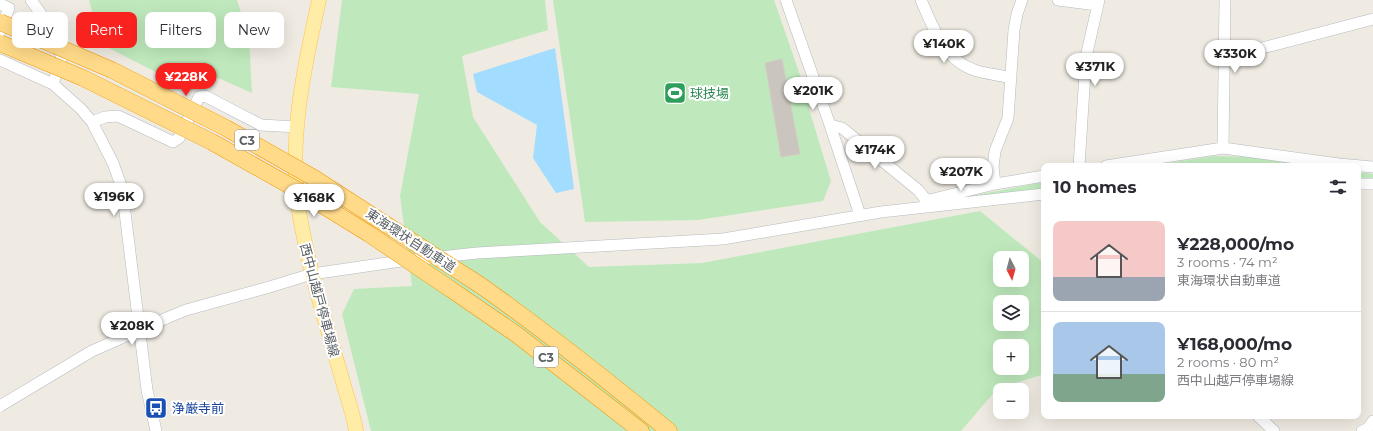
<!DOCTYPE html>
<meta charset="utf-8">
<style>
:root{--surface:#fff;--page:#f7f7f7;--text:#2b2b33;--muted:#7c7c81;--line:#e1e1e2;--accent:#f9221e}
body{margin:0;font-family:Montserrat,"Noto Sans JP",sans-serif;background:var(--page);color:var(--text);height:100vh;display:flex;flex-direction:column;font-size:15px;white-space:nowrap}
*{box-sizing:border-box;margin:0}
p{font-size:13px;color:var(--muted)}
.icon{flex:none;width:22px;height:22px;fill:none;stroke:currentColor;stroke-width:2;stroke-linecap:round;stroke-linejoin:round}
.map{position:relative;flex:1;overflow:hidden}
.drawer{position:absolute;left:1041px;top:163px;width:320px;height:256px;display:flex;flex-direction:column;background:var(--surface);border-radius:8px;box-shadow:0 4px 16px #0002}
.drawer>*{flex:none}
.banner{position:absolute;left:12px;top:12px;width:380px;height:36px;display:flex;gap:8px}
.needle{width:26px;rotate:174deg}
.controls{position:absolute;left:993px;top:251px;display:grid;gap:8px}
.controls a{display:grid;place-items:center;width:36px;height:36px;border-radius:8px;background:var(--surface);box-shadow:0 4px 16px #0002;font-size:20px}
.price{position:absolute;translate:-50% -34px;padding:0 9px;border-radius:14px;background:#fff;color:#222;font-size:13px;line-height:26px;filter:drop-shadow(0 1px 2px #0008)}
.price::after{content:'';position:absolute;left:50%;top:24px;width:12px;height:9px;margin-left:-6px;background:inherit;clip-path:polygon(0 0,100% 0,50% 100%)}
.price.active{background:var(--accent);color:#fff}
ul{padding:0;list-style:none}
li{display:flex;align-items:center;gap:12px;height:100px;padding:0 12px}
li+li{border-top:1px solid var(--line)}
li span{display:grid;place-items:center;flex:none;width:112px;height:80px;border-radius:8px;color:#555}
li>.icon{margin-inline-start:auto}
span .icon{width:48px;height:48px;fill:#fffc;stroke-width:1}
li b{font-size:17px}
h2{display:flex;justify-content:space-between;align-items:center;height:48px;padding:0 12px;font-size:17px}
.chip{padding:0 14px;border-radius:8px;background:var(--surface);box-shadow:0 4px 16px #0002;font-size:14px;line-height:36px}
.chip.active{background:var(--accent);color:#fff}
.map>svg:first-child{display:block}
.green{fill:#bfe9bc;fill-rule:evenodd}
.water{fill:#a2dcff}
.building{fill:#cac6bf;stroke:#d4cdc0}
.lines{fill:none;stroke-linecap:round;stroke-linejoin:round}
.minor-casing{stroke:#b5b9be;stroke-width:12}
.major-casing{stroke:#fec24c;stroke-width:15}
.highway-casing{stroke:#f19700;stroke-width:17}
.minor{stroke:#fff;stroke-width:11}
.major{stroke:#ffeca7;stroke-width:14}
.highway{stroke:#ffda89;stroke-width:16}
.minor-bridge-casing{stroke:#b5b9be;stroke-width:12;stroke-linecap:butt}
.highway-bridge-casing{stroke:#f19700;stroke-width:17;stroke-linecap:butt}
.minor-bridge{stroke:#fff;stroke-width:11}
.highway-bridge{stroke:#ffda89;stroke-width:16}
.labels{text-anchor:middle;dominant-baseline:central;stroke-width:4;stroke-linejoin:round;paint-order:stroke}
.shield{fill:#fff;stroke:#8c8f92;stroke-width:1}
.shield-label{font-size:12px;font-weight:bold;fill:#5a5f64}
.leisure-label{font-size:13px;fill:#27864d;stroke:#fff;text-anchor:start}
.street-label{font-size:13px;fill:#5a5f64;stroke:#fff}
.transit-label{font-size:13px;fill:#164399;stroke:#fff;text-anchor:start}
</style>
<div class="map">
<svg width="1373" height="431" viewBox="0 0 1373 431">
<rect width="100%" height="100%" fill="#efebe2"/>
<path class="green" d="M89,0H237L249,37L252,93L196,68L179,84L101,44Z
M342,0H545L548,30L462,56L473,117L540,222L589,267L702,263L980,211L1044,263V374L997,389L961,431H371L342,314L354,289L412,286L400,196L419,94L331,87ZM1000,258H1022V280H1000ZM1000,302H1022V324H1000ZM1000,346H1022V368H1000Z
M553,0H774L809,101V109L831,181L823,201L698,220L585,222Z
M1214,156L1251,157L1315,166H1149Z
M1358,172L1373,174V180H1358Z
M1044,182V188L950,200Z"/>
<path class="water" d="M555,48L574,189L556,193L533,158L537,125L477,92L473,74Z"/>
<path class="building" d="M782,59L800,154L781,157L765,63Z"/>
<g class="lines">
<g class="minor-casing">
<path id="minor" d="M31,0L41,14L62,57L53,84
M786,0L830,125L860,215
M921,0C934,29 944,61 977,71C988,74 1000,75 1011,78
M1058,0L1097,5
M0,4L9,8L0,32
M1224,58L1373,19
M0,60L53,84L81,109L92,122L113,163L122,188L147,390L156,431
M92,122L105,117L118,116L173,142L179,138L199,97L205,96L261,125L297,127
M830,125L842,128L918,190L927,201
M1223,148L1225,0
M1079,166L1086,57L1099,0
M1106,166L1223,148L1339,164L1373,167
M995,184L993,167L995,151L1008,118L1014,30L1017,14L1022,0
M1358,184H1373
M925,201L995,184L1044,176
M266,288L312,274L394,262L477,253L723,239L881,212L1044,194
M1258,416L1274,431
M1362,431L1368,428L1373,421"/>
</g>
<g class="major-casing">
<path id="major" d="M319,0C304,68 288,140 299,211C308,266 325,321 341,375C346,394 353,412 356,431"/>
</g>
<g class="highway-casing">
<path id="highway" d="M480,285C545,331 607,380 669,431
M449,288L516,334L641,431"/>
</g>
<use href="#minor" class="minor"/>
<use href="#major" class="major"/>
<use href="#highway" class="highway"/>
<g class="minor-bridge-casing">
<path id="minor-bridge" d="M0,406L92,351L169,317L186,310L266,288"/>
</g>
<g class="highway-bridge-casing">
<path id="highway-bridge" d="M0,22L112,70L226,128L314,178L480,285
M0,43L83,78L212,142L301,192L369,234L449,288"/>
</g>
<use href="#minor-bridge" class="minor-bridge"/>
<use href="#highway-bridge" class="highway-bridge"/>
</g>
<defs>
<g id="stadium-square" transform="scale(1.15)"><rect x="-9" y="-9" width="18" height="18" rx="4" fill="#2e9e5b" stroke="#fff"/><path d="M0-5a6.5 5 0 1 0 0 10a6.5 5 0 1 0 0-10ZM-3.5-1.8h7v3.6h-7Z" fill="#fff"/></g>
<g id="bus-square" transform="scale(1.15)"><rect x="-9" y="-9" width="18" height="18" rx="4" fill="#1a4fb4" stroke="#fff"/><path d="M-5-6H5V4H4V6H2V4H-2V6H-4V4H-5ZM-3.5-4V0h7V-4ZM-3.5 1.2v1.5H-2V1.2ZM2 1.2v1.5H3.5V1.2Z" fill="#fff"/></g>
</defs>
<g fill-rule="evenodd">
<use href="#stadium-square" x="675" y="93"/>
<use href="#bus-square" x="156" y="408"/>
</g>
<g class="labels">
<g class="shield">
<rect x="235" y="130" width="24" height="20" rx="3"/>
<rect x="534" y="347" width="24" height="20" rx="3"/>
</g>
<g class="shield-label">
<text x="247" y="140">C3</text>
<text x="546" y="357">C3</text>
</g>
<g class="leisure-label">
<text x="690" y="93">球技場</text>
</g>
<g class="street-label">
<text transform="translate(411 240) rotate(33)">東海環状自動車道</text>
<text transform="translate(320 300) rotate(75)">西中山越戸停車場線</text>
</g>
<g class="transit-label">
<text x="172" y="408">浄厳寺前</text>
</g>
</g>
</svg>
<div class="controls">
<a><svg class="needle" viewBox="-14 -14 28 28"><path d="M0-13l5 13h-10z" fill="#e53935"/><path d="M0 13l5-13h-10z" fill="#7c7c81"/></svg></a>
<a><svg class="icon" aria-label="layers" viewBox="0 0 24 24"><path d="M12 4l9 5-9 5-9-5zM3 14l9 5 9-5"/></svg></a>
<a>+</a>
<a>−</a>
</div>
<b class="price" style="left:944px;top:64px">¥140K</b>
<b class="price" style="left:1235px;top:74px">¥330K</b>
<b class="price" style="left:1095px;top:87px">¥371K</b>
<b class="price active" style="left:186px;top:97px">¥228K</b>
<b class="price" style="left:813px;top:111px">¥201K</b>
<b class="price" style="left:875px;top:170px">¥174K</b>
<b class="price" style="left:961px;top:192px">¥207K</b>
<b class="price" style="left:114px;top:217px">¥196K</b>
<b class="price" style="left:314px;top:218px">¥168K</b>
<b class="price" style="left:132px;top:346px">¥208K</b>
<div class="banner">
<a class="chip">Buy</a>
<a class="chip active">Rent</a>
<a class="chip">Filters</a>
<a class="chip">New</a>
</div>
<section class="drawer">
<h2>10 homes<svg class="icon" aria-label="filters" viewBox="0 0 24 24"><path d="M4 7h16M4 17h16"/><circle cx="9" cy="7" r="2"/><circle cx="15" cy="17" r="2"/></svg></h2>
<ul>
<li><span style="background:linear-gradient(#f6c9c9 70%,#9aa5b1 0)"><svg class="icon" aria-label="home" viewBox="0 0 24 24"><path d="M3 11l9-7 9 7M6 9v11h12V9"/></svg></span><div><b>¥228,000/mo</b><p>3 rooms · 74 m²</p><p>東海環状自動車道</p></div></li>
<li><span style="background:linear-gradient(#a9c7e8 65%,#7fa58c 0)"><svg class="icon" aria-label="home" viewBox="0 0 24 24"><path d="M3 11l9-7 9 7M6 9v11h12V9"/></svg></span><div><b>¥168,000/mo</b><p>2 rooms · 80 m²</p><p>西中山越戸停車場線</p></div></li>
</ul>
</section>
</div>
